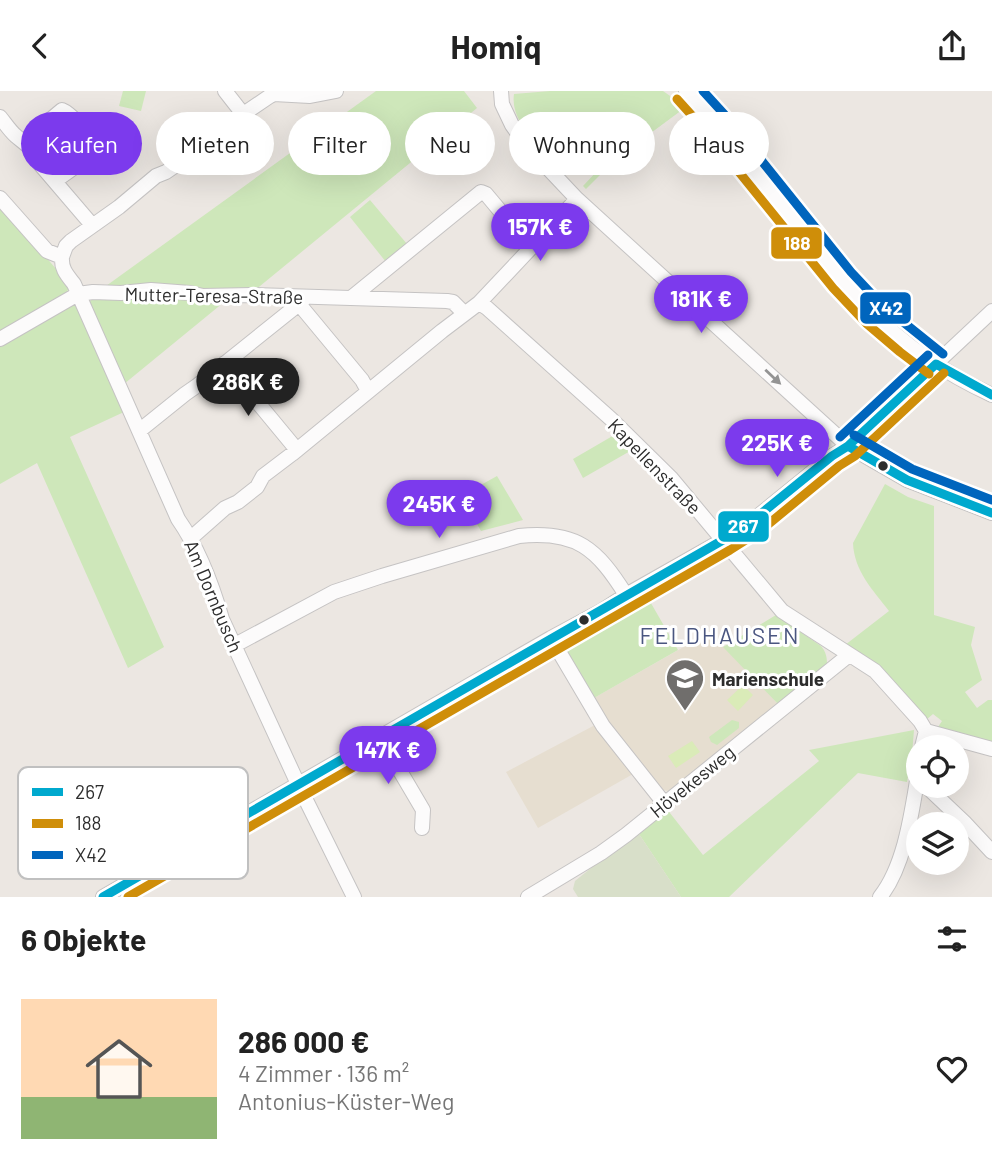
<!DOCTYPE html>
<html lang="de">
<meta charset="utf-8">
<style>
:root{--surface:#fff;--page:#f2f2f2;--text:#222;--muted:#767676;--line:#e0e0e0;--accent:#7c3aed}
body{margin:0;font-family:Barlow,sans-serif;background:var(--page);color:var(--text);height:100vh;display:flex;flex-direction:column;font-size:26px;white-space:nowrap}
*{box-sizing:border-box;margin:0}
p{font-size:23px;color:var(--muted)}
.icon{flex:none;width:38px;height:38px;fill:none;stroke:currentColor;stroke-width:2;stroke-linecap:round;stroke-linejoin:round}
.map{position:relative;height:806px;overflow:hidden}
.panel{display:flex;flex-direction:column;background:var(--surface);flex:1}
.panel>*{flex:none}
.banner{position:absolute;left:21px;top:21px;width:950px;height:63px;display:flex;gap:14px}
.buttons{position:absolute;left:906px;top:644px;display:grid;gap:14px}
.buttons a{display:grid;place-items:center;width:63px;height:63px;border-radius:50%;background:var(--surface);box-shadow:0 7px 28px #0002;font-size:35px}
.price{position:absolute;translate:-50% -60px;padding:0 16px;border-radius:24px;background:var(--accent);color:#fff;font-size:23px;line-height:46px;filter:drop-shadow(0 2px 4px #0008)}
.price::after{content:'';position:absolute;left:50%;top:42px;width:21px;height:16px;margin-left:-10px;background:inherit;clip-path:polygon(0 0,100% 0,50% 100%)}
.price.active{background:#222;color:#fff}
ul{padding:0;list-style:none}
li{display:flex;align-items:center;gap:21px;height:175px;padding:0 21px}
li+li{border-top:2px solid var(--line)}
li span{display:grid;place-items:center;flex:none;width:196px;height:140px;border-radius:0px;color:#555}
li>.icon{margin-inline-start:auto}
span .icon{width:84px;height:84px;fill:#fffc;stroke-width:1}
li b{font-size:30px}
h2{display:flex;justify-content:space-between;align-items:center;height:84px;padding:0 21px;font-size:30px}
.chip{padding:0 24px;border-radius:32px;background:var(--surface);box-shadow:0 7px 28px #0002;font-size:24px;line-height:63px}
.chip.active{background:var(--accent);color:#fff}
header{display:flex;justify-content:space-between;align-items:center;height:91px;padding:0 21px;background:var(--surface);font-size:32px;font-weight:700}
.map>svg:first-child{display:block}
.education{fill:#e6ded0}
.green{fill:#cee7ba}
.cemetery{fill:#d8dfc9}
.pitch{fill:#daebb8}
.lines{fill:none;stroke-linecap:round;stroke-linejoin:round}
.minor-casing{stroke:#c5c3c3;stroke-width:16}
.minor{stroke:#fcfbfb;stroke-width:14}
.bus-1-casing{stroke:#fff;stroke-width:14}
.bus-2-casing{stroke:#fff;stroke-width:14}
.bus-3-casing{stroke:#fff;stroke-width:14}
.bus-1{stroke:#00a9ce;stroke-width:9}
.bus-2{stroke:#cf8e09;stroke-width:9}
.bus-3{stroke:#0065bd;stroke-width:9}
.oneway{fill:#949494}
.bus-dot{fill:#2d2d2d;stroke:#fff;stroke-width:2.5}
.labels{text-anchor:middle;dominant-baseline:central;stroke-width:6;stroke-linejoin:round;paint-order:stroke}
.street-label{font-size:19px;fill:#2d2d2d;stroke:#fff}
.poi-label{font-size:19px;font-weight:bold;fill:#2d2d2d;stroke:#fff;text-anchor:start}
.quarter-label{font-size:23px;letter-spacing:2px;fill:#4a5680;stroke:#fff}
.key{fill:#fff;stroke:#c0c0c0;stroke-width:2}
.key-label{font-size:19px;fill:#2d2d2d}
.line-badge{stroke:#fff;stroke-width:2.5}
.badge-label{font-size:19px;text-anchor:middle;font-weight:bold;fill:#fff}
</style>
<header><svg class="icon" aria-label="back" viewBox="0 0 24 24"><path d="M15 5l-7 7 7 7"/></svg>Homiq<svg class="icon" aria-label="share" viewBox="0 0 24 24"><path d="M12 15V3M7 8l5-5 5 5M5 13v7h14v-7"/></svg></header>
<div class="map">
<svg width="992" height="806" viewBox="0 0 992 806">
<rect width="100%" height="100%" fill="#ece7e2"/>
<path class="education" d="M710,541L778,613L669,700L661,699L611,636L594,607Z
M595,634L633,683L538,737L506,681Z"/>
<path class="green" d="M123,0H146L141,20L119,15Z
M376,0H464L477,17L254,200L106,195Z
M550,0H663L686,16L617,67L586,98L583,95L612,64L566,21L536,52C524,39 511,22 514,3Z
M370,109L407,153L386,171L350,126Z
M0,113L70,194L65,206L0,243Z
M94,204L229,207L124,293L89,212Z
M72,211L77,214L124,321L70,346L164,556L128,577L37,372L0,393V252Z
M616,343L632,359L583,387L573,368Z
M497,385L523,429L481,440L461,405Z
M885,393L908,406L934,415V524L975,536L971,554L982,589L965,601L977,617L988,609H992V652L938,636L942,630L933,623L926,629L845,554L889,520C873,499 854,480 853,452Z
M648,507L678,559L594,607L567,560V552Z
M776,524L821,555C826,561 827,566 827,573L778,613L723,556Z
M732,629L739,631V637L717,654L711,651L709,646Z
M914,639L912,663L907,691L858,682L729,806H681L637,740L666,717L703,764L819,670L809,659Z"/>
<path class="cemetery" d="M637,740L681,806H578L573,798L575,790Z"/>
<path class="pitch" d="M743,594L753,604L738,620L727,609Z
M692,650L700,661L676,677L668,665Z"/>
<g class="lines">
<g class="minor-casing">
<path id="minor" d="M225,0L243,23
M501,0L502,13L512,34L527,55L577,108L848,355L907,389L992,422
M686,0C710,21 729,49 748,74C789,124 827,177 873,222C906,256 949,284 992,304
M0,26C5,32 10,40 16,45C25,53 35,58 39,72L92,134
M25,50L62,19C70,22 90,43 94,52C96,57 95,58 93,63L55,90
M0,107L47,160L62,166C61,178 67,184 74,193L178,428C199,458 212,493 222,528L298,693L354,806
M62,166L66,155L71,150L119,116L156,85L166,81L195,61L201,52L229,31L239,26L270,5L274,3L310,5L336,0
M351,207L481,101L486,103L531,157
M479,212L487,217L611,328L671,387L782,520L875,580L920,630L926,640L992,658
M299,213L362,289L368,300
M0,248L78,203L93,201L121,202L151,199L190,202L203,205L252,204L447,210L453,211L464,222
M225,272L297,359
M139,340L185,303L198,294L299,213L306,206
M191,447L225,417L238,411L257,396L263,385L292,363L442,240L479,212L577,108
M551,547L603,635L664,712
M235,554L334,501L382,485L519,445C577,439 597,458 626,504
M380,646L423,719L422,737
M922,656L926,640
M926,695L964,731L992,761
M103,806L551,547L603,519L626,504L723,449L752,430L832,365L848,355L992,220
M528,806L601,762L626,744L849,564
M880,806C906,773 912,718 919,678"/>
</g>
<use href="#minor" class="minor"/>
<g class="bus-1-casing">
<path id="bus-1" d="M848,355L907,389L992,422
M103,806L723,449L752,430L832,365L848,355L936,273L992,304"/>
</g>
<g class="bus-2-casing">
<path id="bus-2" d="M677,8L705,39L833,197L866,232L900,261L929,283
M128,806L730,459L760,440L839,375L855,365L944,282"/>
</g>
<g class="bus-3-casing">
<path id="bus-3" d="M703,0L724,23L851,181L882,214L943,263
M854,344L912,378L992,409
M840,346L928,264"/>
</g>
<use href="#bus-1" class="bus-1"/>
<use href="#bus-2" class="bus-2"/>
<use href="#bus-3" class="bus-3"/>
</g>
<defs><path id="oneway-solid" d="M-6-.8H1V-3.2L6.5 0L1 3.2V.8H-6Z" transform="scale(1.75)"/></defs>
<use class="oneway" href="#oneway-solid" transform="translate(773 286) rotate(43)"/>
<defs>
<g id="school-pin" transform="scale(2.0125)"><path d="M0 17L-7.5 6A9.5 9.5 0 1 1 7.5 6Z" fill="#706e6c" stroke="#fff"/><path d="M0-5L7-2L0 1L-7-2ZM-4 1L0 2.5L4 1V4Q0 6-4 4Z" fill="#fff"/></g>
</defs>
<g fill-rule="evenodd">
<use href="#school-pin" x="685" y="587"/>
</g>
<g class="bus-dot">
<circle cx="883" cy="375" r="6"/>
<circle cx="584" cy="529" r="6"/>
</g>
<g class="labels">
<g class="street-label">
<text transform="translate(214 204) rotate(1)">Mutter-Teresa-Straße</text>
<text transform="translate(655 375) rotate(46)">Kapellenstraße</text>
<text transform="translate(214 505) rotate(67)">Am Dornbusch</text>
<text transform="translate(692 690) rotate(-39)">Hövekesweg</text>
</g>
<g class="poi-label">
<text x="712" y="587">Marienschule</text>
</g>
<g class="quarter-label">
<text x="720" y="544">FELDHAUSEN</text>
</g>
</g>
<rect x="18" y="676" width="230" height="112" rx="10" class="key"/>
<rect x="32" y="697" width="31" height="8" fill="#00a9ce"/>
<rect x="32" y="728" width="31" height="9" fill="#cf8e09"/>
<rect x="32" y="760" width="31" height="8" fill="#0065bd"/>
<g class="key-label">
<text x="75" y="708">267</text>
<text x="75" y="739">188</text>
<text x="75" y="771">X42</text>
</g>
<g class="line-badge">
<rect x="770" y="135" width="53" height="34" rx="7" fill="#cf8e09"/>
<rect x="859" y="200" width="53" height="34" rx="7" fill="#0065bd"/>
<rect x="717" y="419" width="53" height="33" rx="7" fill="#00a9ce"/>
</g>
<g class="badge-label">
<text x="797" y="159">188</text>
<text x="886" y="224">X42</text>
<text x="743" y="442">267</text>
</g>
</svg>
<div class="buttons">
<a><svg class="icon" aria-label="locate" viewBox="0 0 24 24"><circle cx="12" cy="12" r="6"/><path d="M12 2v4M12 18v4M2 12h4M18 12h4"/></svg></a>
<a><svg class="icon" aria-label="layers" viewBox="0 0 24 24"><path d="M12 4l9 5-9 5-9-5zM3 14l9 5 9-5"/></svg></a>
</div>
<b class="price" style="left:540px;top:172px">157K €</b>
<b class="price" style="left:701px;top:244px">181K €</b>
<b class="price active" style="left:248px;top:327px">286K €</b>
<b class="price" style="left:777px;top:388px">225K €</b>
<b class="price" style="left:439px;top:449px">245K €</b>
<b class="price" style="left:388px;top:695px">147K €</b>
<div class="banner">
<a class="chip active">Kaufen</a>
<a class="chip">Mieten</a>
<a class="chip">Filter</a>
<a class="chip">Neu</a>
<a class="chip">Wohnung</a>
<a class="chip">Haus</a>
</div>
</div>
<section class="panel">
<h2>6 Objekte<svg class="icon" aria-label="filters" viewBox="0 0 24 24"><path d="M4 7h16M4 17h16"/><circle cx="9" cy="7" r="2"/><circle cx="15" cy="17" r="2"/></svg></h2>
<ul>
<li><span style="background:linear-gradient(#ffd9b3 70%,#8fb573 0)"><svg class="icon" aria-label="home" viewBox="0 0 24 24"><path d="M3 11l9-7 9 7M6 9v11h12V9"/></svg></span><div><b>286 000 €</b><p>4 Zimmer · 136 m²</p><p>Antonius-Küster-Weg</p></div><svg class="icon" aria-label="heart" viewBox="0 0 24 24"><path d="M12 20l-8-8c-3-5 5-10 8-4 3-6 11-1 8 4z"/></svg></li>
</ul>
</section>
